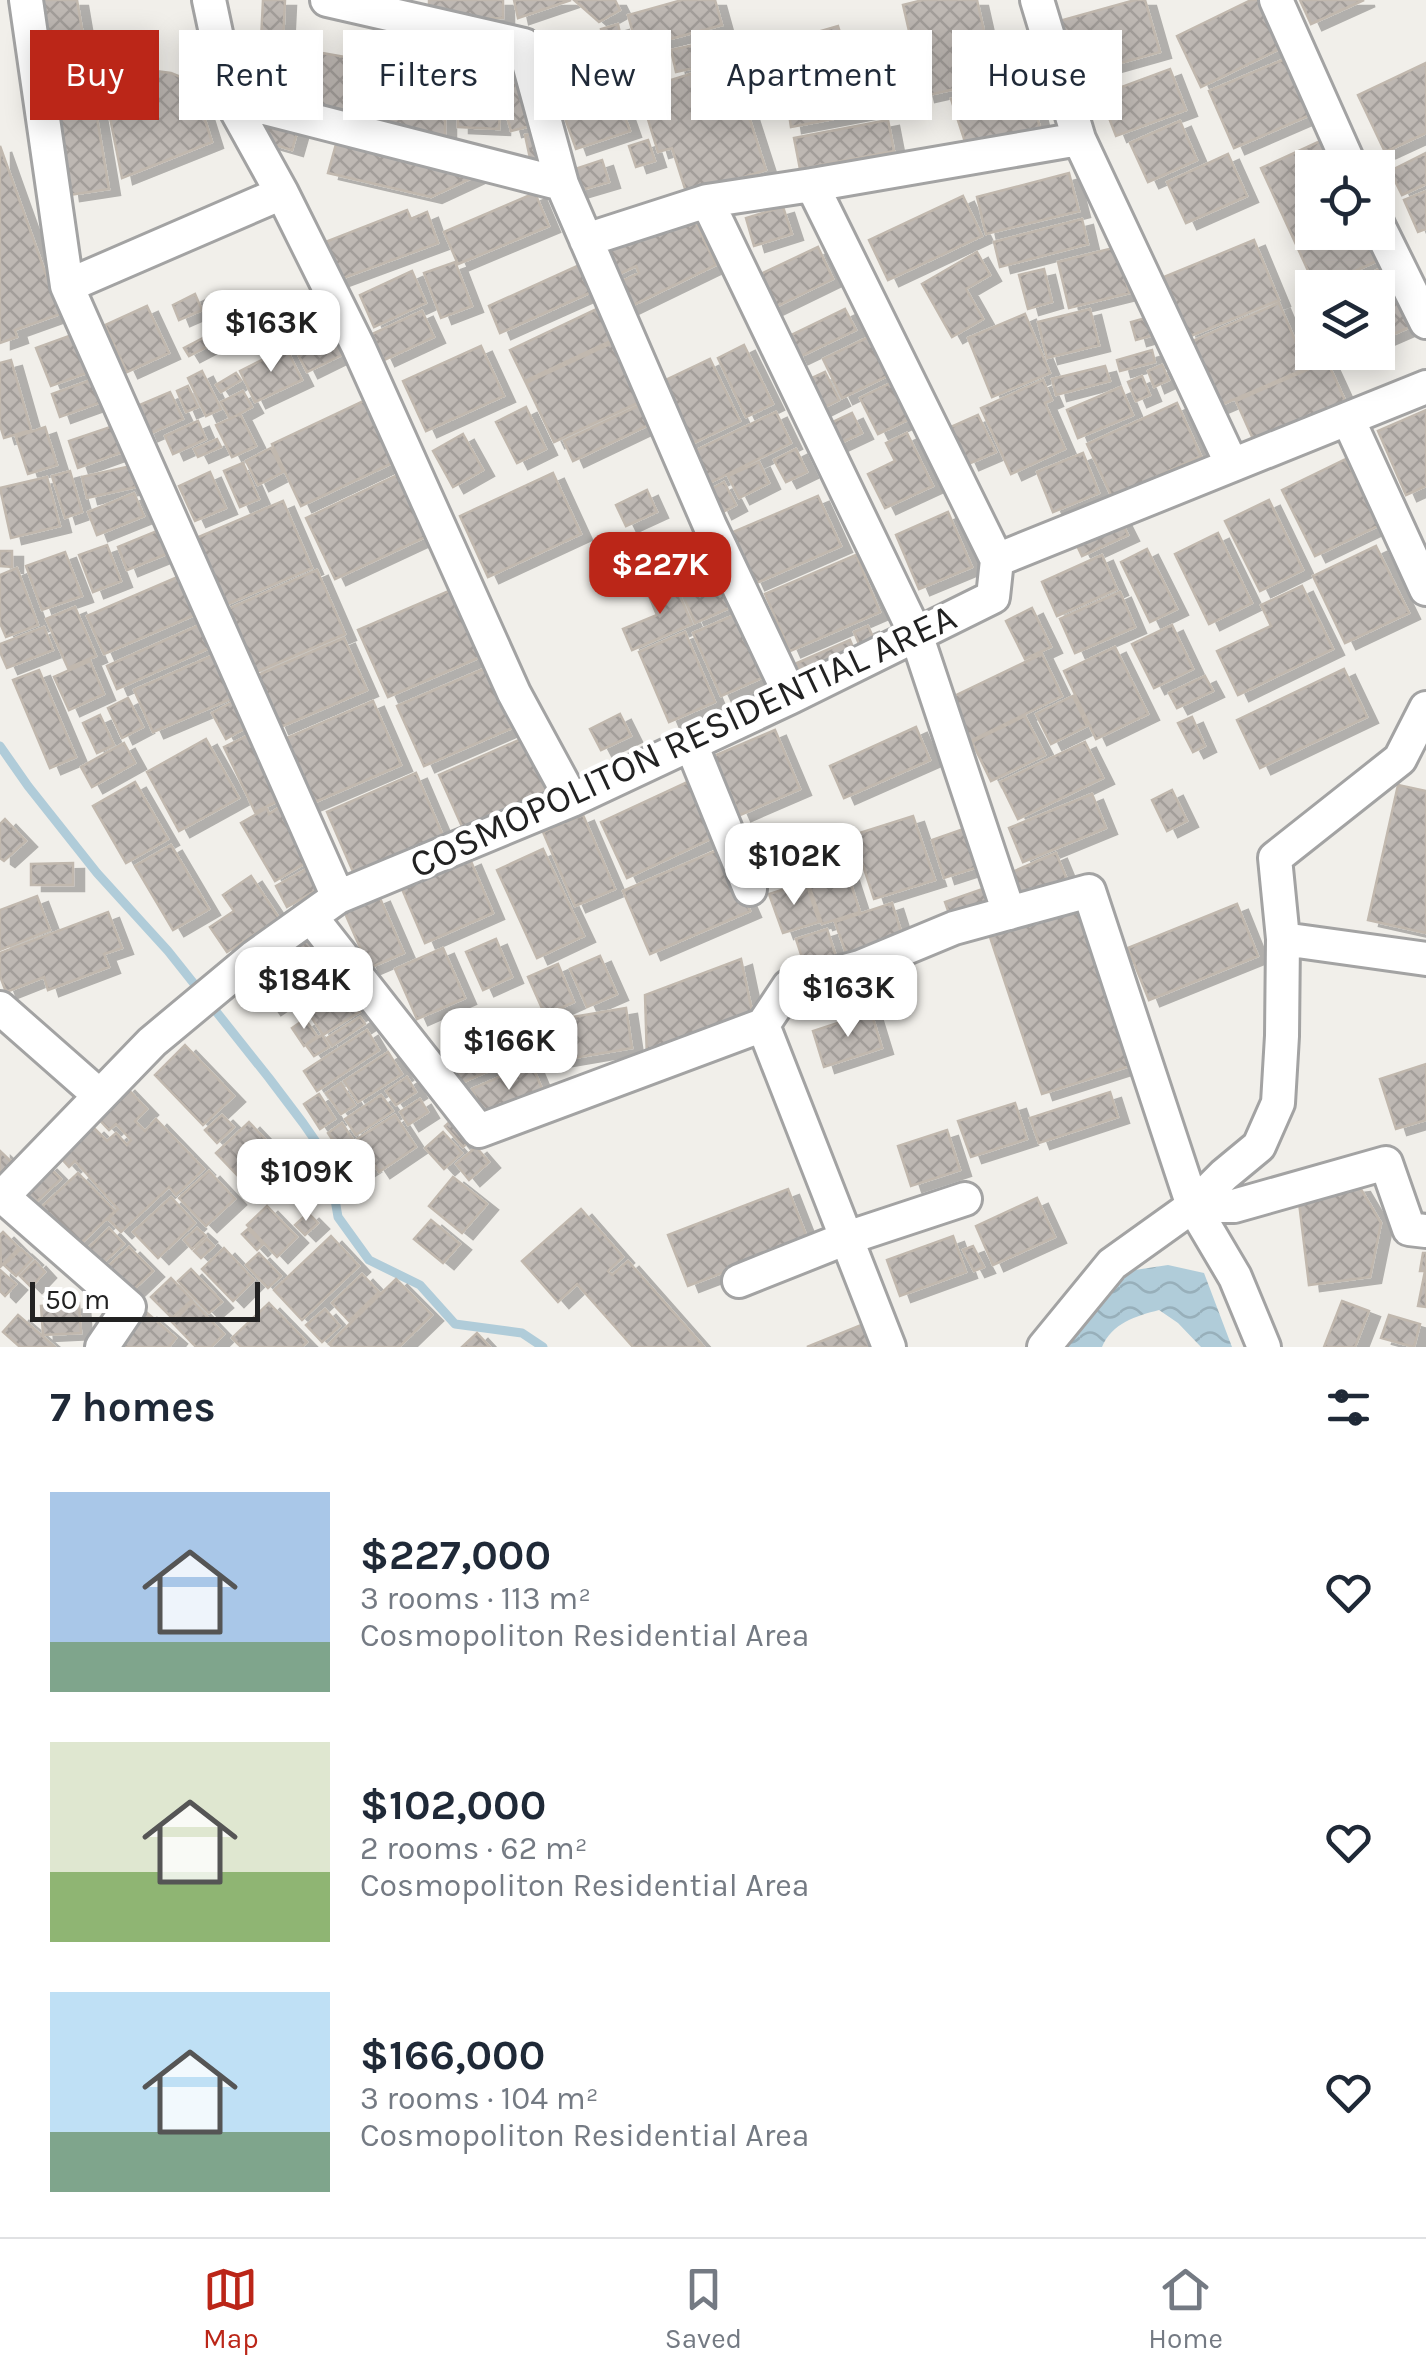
<!DOCTYPE html>
<meta charset="utf-8">
<style>
:root{--surface:#fff;--page:#f6f6f7;--text:#1f2937;--muted:#747a83;--line:#e0e1e3;--accent:#bb2618}
body{margin:0;font-family:Karla,sans-serif;background:var(--page);color:var(--text);height:100vh;display:flex;flex-direction:column;font-size:38px;white-space:nowrap}
*{box-sizing:border-box;margin:0}
p{font-size:32px;color:var(--muted)}
.icon{flex:none;width:55px;height:55px;fill:none;stroke:currentColor;stroke-width:2;stroke-linecap:round;stroke-linejoin:round}
.map{position:relative;height:1347px;overflow:hidden}
.details{display:flex;flex-direction:column;background:var(--surface);flex:1}
.details>*{flex:none}
.hud{position:absolute;left:30px;top:30px;width:1368px;height:90px;display:flex;gap:20px}
.controls{position:absolute;left:1295px;top:150px;display:grid;gap:20px}
.controls a{display:grid;place-items:center;width:100px;height:100px;border-radius:0px;background:var(--surface);box-shadow:0 5px 25px #0003;font-size:50px}
.scale{position:absolute;left:30px;bottom:25px;width:230px;box-sizing:border-box;padding-left:10px;border:5px solid #222;border-top:0;font-size:28px;line-height:35px;white-space:nowrap;color:#222;-webkit-text-stroke:8px #fff;paint-order:stroke}
.price{position:absolute;translate:-50% -85px;padding:0 22px;border-radius:20px;background:#fff;color:#222;font-size:32px;line-height:65px;filter:drop-shadow(0 2px 5px #0008)}
.price::after{content:'';position:absolute;left:50%;top:60px;width:30px;height:22px;margin-left:-15px;background:inherit;clip-path:polygon(0 0,100% 0,50% 100%)}
.price.current{background:var(--accent);color:#fff}
ul{padding:0;list-style:none}
li{display:flex;align-items:center;gap:30px;height:250px;padding:0 50px}
li span{display:grid;place-items:center;flex:none;width:280px;height:200px;border-radius:0px;color:#555}
li>.icon{margin-inline-start:auto}
span .icon{width:120px;height:120px;fill:#fffc;stroke-width:1}
li b{font-size:42px}
h2{display:flex;justify-content:space-between;align-items:center;height:120px;padding:0 50px;font-size:42px}
.chip{padding:0 35px;border-radius:0px;background:var(--surface);box-shadow:0 5px 25px #0003;font-size:35px;line-height:90px}
.chip.current{background:var(--accent);color:#fff}
.menu{display:flex;justify-content:space-around;align-items:center;height:140px;border-top:2px solid var(--line);background:var(--surface);font-size:28px;color:var(--muted)}
.menu a{display:grid;justify-items:center;gap:5px}
.menu .current{color:var(--accent)}
.map>svg:first-child{display:block}
.water{fill:url(#water-waves)}
.lines{fill:none;stroke-linecap:round;stroke-linejoin:round}
.stream{stroke:#b0ccd9;stroke-width:9}
.building{fill:url(#building-cross-hatch);stroke:#c1b8ae;stroke-width:2.5;filter:url(#shadow)}
.minor-casing{stroke:#a3a3a3;stroke-width:38}
.minor{stroke:#fff;stroke-width:32}
.labels{text-anchor:middle;dominant-baseline:central;stroke-width:9;stroke-linejoin:round;paint-order:stroke}
.street-label{font-size:38px;fill:#222;stroke:#fff}
</style>
<div class="map">
<svg width="1426" height="1347" viewBox="0 0 1426 1347">
<defs>
<pattern id="water-waves" width="16" height="10" patternUnits="userSpaceOnUse" patternTransform="scale(2.5)"><rect width="16" height="10" fill="#b0ccd9"/><path d="M0 5q4-4 8 0t8 0" fill="none" stroke="#97afba"/></pattern>
<pattern id="building-cross-hatch" width="8" height="8" patternUnits="userSpaceOnUse" patternTransform="scale(2.5)"><rect width="8" height="8" fill="#beb8b3"/><path d="M0 0l8 8M0 8l8-8" fill="none" stroke="#a39e9a"/></pattern>
<filter id="shadow"><feDropShadow dx="11" dy="6" stdDeviation="0" flood-color="#0004"/></filter>
</defs>
<rect width="100%" height="100%" fill="#f1efea"/>
<path class="water" d="M1168,1265L1204,1273L1232,1347H1201L1178,1323L1159,1310C1136,1316 1112,1323 1102,1347H1064L1085,1323L1112,1285L1135,1270Z"/>
<g class="lines">
<path class="stream" d="M0,746L28,786L97,873L168,951L269,1078L303,1123L328,1159L338,1217L369,1260L420,1285L455,1324L522,1333L543,1347"/>
</g>
<path class="building" d="M42,0H77L109,189L69,195Z
M263,0H285L280,102L258,101Z
M429,0H503V18L429,19Z
M514,0H571L518,18Z
M574,0H615L620,10L599,22Z
M682,0H715L722,25L637,48L628,15Z
M923,0H977L995,80L924,96L903,5Z
M1135,0H1145L1160,52L1075,76L1059,21Z
M1251,0H1266L1288,45L1201,87L1177,36Z
M1300,0H1364L1311,24Z
M618,24L623,47L606,52L601,29Z
M838,26L850,65L784,85L772,45Z
M597,38L630,131L576,149L543,57Z
M711,41L716,63L676,72L671,50Z
M239,43L252,44L249,89H237Z
M651,46L658,65L619,78L611,60Z
M311,51L368,61L359,116L301,106Z
M1292,56L1317,112L1234,148L1209,91Z
M118,60L135,73L141,69L171,73L193,82L212,142L122,178L100,67Z
M731,61L766,170L687,195L672,148L658,152L639,90Z
M1426,63V133L1385,152L1358,95Z
M1170,69L1186,110L1116,136L1100,95Z
M513,70L524,113L539,109L543,123L511,131L496,75Z
M879,77L885,109L791,127L786,95Z
M1028,80L1041,132L967,148L951,99Z
M409,86H445V141L389,138V94H409Z
M458,107L500,108L499,129L458,127Z
M266,112L300,122L292,150L257,140Z
M888,120L894,151L800,169L794,138Z
M1180,121L1197,160L1148,182L1130,143Z
M542,132L551,173L534,177L525,135Z
M338,137L487,171L431,197L328,173Z
M1327,138L1341,168H1312V232H1370L1382,259L1316,288L1261,168Z
M648,140L655,161L636,167L629,146Z
M0,146L60,314L15,330L17,337L0,343Z
M1426,153V184L1402,195L1390,171Z
M1228,154L1247,196L1186,223L1167,182Z
M602,160L609,182L575,192L569,171Z
M1069,173L1079,211L986,234L977,197Z
M1426,191V229L1418,232L1404,200Z
M535,193L549,226L458,264L444,232Z
M963,196L982,236L888,280L869,240Z
M783,207L792,234L754,246L746,218Z
M407,210L411,219L427,212L438,243L338,280L323,243Z
M690,211L716,265L625,309L614,285L639,273L636,266L611,278L599,254Z
M1082,219L1088,244L1000,267L994,242Z
M1254,240L1279,300L1188,337L1164,277Z
M818,247L833,279L769,310L754,277Z
M1117,247L1129,293L1069,308L1058,262Z
M977,252L990,275L966,289L983,319L952,337L922,284Z
M455,262L472,306L441,318L424,273Z
M584,263L596,290L500,333L489,306Z
M1389,264L1417,324L1378,341V288H1342Z
M1044,269L1052,302L1028,309L1019,275Z
M412,271L426,303L374,327L360,295Z
M195,294L202,310L179,320L173,305Z
M1279,303L1307,368L1214,408L1186,344Z
M147,306L169,353L127,372L105,325Z
M601,307L617,338L525,381L510,350Z
M845,309L856,330L797,358L787,337Z
M1090,309L1099,345L1047,358L1038,322Z
M422,311L434,337L384,360L372,334Z
M1025,314L1050,373L992,397L968,338Z
M1149,317L1154,335L1136,340L1131,322Z
M336,323L350,351L307,372L293,344Z
M77,333L92,371L51,386L36,348Z
M877,333L896,372L842,398L823,359Z
M207,336L212,344L189,356L184,348Z
M614,342L642,401L554,442L526,383Z
M744,345L773,404L746,417L718,358Z
M481,346L504,396L426,431L403,381Z
M286,348L302,380L255,402L240,371Z
M1152,350L1155,362L1120,371L1117,360Z
M710,359L740,421L687,446L657,384Z
M11,360L31,430L4,438L0,425V363Z
M1327,361L1349,409L1258,450L1236,401Z
M1162,365L1169,380L1154,387L1148,371Z
M1105,366L1110,381L1056,395L1052,379Z
M202,371L221,409L206,416L188,378Z
M825,372L839,400L819,410L805,381Z
M236,373L241,380L221,392L216,385Z
M1142,376L1150,395L1136,401L1128,382Z
M99,377L107,400L60,417L52,394Z
M897,380L914,417L878,434L860,398Z
M1043,380L1052,400L1045,403L1065,449L1011,474L981,408Z
M188,386L198,407L186,412L177,391Z
M1121,387L1133,415L1078,438L1067,410Z
M243,391L252,407L230,419L221,402Z
M170,392L183,419L147,435L135,407Z
M370,398L399,460L301,506L272,444Z
M1177,403L1201,456L1112,497L1087,444Z
M642,404L651,424L573,461L564,441Z
M526,407L546,449L517,463L496,422Z
M1426,410V486L1406,495L1378,431Z
M776,412L791,443L703,486L688,454Z
M852,413L862,433L834,446L824,426Z
M240,414L256,446L232,457L216,425Z
M978,415L996,452L968,464L951,427Z
M198,421L206,439L173,454L165,436Z
M119,424L128,450L78,468L69,441Z
M45,427L57,465L28,474L16,437Z
M907,433L933,486L885,508L868,474L895,461L886,443Z
M463,434L483,470L453,487L433,451Z
M217,439L221,447L198,457L194,449Z
M271,448L283,472L258,485L246,461Z
M796,449L807,472L786,482L774,460Z
M1083,453L1099,493L1053,512L1037,472Z
M1346,459L1378,526L1315,556L1282,490Z
M759,462L769,483L739,498L728,476Z
M243,463L259,499L240,507L224,471Z
M131,466L136,487L87,498L82,477Z
M70,471L82,512L65,518L52,476Z
M210,472L226,508L195,521L179,486Z
M404,472L434,533L335,579L306,518Z
M553,473L581,534L488,577L460,516Z
M47,477L60,526L11,538L0,488Z
M724,482L736,505L721,513L710,490Z
M647,490L657,512L626,526L616,505Z
M134,493L144,516L97,535L88,512Z
M818,496L841,546L754,584L731,533Z
M1269,500L1303,570L1260,591L1225,521Z
M283,501L312,568L223,606L194,539Z
M948,512L972,567L919,589L896,535Z
M1117,513L1128,535L1082,556L1072,535Z
M164,528L174,551L127,570L118,547Z
M1218,533L1252,603L1209,624L1175,554Z
M709,544L736,605L695,623L668,561Z
M107,545L121,581L93,592L79,555Z
M1376,546L1409,613L1345,643L1313,576Z
M1147,549L1177,609L1150,622L1121,562Z
M0,551H12V567L0,566Z
M65,552L82,596L42,610L26,566Z
M856,555L880,612L790,651L765,594Z
M1102,555L1117,589L1057,616L1042,582Z
M17,568L38,625L6,637L0,623V575Z
M317,570L345,634L254,673L226,610Z
M180,576L197,614L104,654L87,616Z
M673,580L692,624L632,650L623,629L657,615L647,591Z
M1302,586L1333,649L1238,695L1217,651L1271,626L1261,605Z
M456,588L485,655L388,697L358,630Z
M1120,592L1135,627L1075,653L1060,619Z
M75,607L96,656L68,668L46,619Z
M1032,608L1051,647L1025,659L1006,621Z
M739,613L766,676L721,696L693,633Z
M204,623L214,646L117,689L107,666Z
M1172,625L1193,669L1154,688L1132,644Z
M868,626L878,648L863,654L854,632Z
M44,627L53,650L7,668L0,652V644Z
M685,632L715,702L669,722L639,652Z
M344,638L367,690L278,728L256,676Z
M850,640L858,659L805,682L797,663Z
M1115,647L1148,714L1096,739L1064,671Z
M1042,654L1062,696L970,741L950,698Z
M214,655L233,698L153,732L134,690Z
M90,661L104,694L69,710L54,677Z
M493,665L519,725L424,766L397,706Z
M1344,669L1367,717L1260,768L1237,720Z
M39,670L76,757L50,768L13,680Z
M1205,676L1213,691L1177,708L1169,693Z
M1073,696L1087,726L1051,744L1036,714Z
M128,698L143,727L122,738L108,708Z
M373,701L401,765L308,805L280,741Z
M233,702L247,727L226,739L212,713Z
M620,714L631,736L601,750L590,729Z
M100,715L114,745L97,753L83,723Z
M1025,716L1045,755L991,781L972,742Z
M1192,717L1205,746L1193,752L1178,723Z
M916,727L930,760L844,798L830,766Z
M775,730L800,789L740,815L714,756Z
M253,733L285,798L255,812L224,747Z
M535,733L563,798L468,840L439,775Z
M206,739L239,798L179,831L147,772Z
M1085,742L1103,778L1018,819L1000,782Z
M124,743L135,763L92,787L81,767Z
M416,773L447,845L358,883L327,812Z
M694,779L719,835L627,878L601,822Z
M135,782L168,839L126,863L93,806Z
M1398,785L1426,791V933L1368,920Z
M1172,790L1187,821L1167,831L1152,800Z
M1092,794L1106,828L1023,862L1009,828Z
M283,805L314,858L275,881L241,823L267,808L269,814Z
M583,815L615,889L575,906L543,832Z
M913,816L935,880L874,899L853,835Z
M5,819L26,841L4,861L0,858V824Z
M966,828L978,867L944,878L932,840Z
M171,845L209,909L173,930L135,866Z
M722,848L750,911L650,954L623,891Z
M543,849L584,936L537,958L497,870Z
M1056,853L1068,882L1022,901L1010,873Z
M470,859L493,913L425,943L402,889Z
M73,863V885H31V864Z
M312,866L323,886L287,907L276,886Z
M846,869L860,912L822,924L808,882Z
M251,876L279,918L227,952L210,927L234,911L223,895Z
M806,882L819,922L783,933L769,894Z
M988,887L996,911L953,925L945,902Z
M37,896L50,930L0,950V910Z
M379,896L404,953L369,968L344,911Z
M892,903L905,944L849,962L835,922Z
M1237,904L1258,956L1149,1000L1128,948Z
M1078,908L1130,1066L1042,1094L990,937Z
M108,912L122,948L104,954L109,967L48,990L44,977L6,992L0,976V953Z
M314,925L328,945L298,965L285,945Z
M827,929L838,962L807,973L796,939Z
M496,939L512,977L483,990L466,952Z
M443,948L465,998L417,1019L395,969Z
M329,949L341,966L323,977L312,959Z
M278,955L301,988L270,1009L247,975Z
M600,956L617,994L587,1007L570,969Z
M741,959L752,1011L647,1060L645,995Z
M558,964L574,1002L545,1015L528,977Z
M341,973L364,1009L323,1035L300,1000Z
M626,1008L632,1048L550,1062L543,1022Z
M871,1012L882,1048L824,1067L813,1031Z
M360,1017L365,1024L332,1046L327,1038Z
M305,1019L317,1036L304,1046L292,1028Z
M367,1030L379,1050L317,1091L304,1071Z
M508,1032L519,1058L454,1086L443,1060Z
M322,1035L329,1047L314,1056L306,1045Z
M185,1045L234,1096L203,1125L155,1075Z
M388,1052L402,1074L358,1102L344,1081Z
M531,1063L546,1098L488,1124L472,1089Z
M1426,1064V1120L1396,1129L1380,1079Z
M407,1077L416,1092L396,1105L386,1091Z
M341,1083L355,1105L341,1114L326,1093Z
M124,1085L147,1109L135,1121L145,1131L156,1119L204,1169L176,1195L169,1187L121,1232L108,1219L118,1209L75,1161L69,1167L61,1158L93,1127L107,1141L116,1133L127,1145L131,1140L116,1124L109,1130L94,1114Z
M1110,1092L1118,1117L1039,1143L1030,1118Z
M319,1094L335,1119L320,1129L304,1104Z
M381,1095L393,1111L356,1135L345,1119Z
M420,1099L428,1112L408,1125L400,1112Z
M1015,1103L1027,1139L971,1157L958,1121Z
M222,1115L234,1127L217,1143L205,1130Z
M395,1115L416,1147L379,1172L357,1139Z
M454,1118L472,1139L463,1147L445,1126Z
M249,1122L284,1159L270,1172L257,1158L238,1176L216,1153Z
M342,1123L370,1166L356,1175L328,1133Z
M947,1130L960,1170L911,1186L898,1146Z
M443,1132L462,1153L444,1169L425,1148Z
M476,1147L489,1162L469,1180L456,1164Z
M0,1151L19,1169L0,1187Z
M46,1164L61,1179L32,1206L17,1192Z
M209,1171L235,1199L206,1226L179,1198Z
M78,1173L115,1211L72,1252L35,1213Z
M453,1177L487,1204L462,1233L429,1206Z
M1359,1186L1381,1223L1370,1277L1309,1285L1298,1194Z
M788,1189L808,1240L688,1286L668,1235Z
M171,1197L195,1223L158,1258L133,1232Z
M1037,1198L1055,1237L993,1265L976,1226Z
M267,1206L297,1237L277,1257L247,1225Z
M581,1209L623,1257L608,1271L612,1275L628,1261L704,1347H633L577,1284L558,1302L522,1261Z
M308,1213L318,1223L305,1235L295,1225Z
M431,1220L460,1244L443,1263L414,1239Z
M109,1228L124,1244L94,1271L80,1256Z
M197,1228L206,1236L192,1249L184,1240Z
M248,1229L263,1244L257,1250L242,1234Z
M3,1232L19,1248L1,1266L0,1235Z
M331,1236L359,1266L302,1320L274,1290Z
M953,1236L966,1272L900,1296L887,1260Z
M207,1239L214,1246L201,1258L194,1251Z
M973,1246L984,1267L974,1271L963,1250Z
M129,1247L153,1271L128,1295L104,1270Z
M224,1248L254,1280L233,1301L202,1269Z
M21,1249L32,1259L16,1276L4,1265Z
M259,1253L281,1276L268,1288L246,1265Z
M1423,1253H1426V1307L1418,1306L1425,1271H1420Z
M35,1261L45,1272L31,1287L20,1276Z
M191,1269L222,1302L209,1313L178,1281Z
M0,1270L16,1284L5,1296L0,1291Z
M362,1274L379,1292L349,1321L332,1303Z
M171,1278L192,1300L172,1318L151,1297Z
M396,1279L432,1315L399,1347H333L329,1344Z
M1342,1301L1369,1311L1355,1347H1324Z
M193,1302L224,1334L211,1347H196L172,1322Z
M79,1303L81,1333L43,1335L41,1306Z
M269,1303L307,1342L302,1347H241L232,1338Z
M325,1309L340,1326L322,1342L306,1325Z
M146,1312L176,1338L169,1347H124L120,1344Z
M18,1315L55,1347H20L3,1332Z
M1389,1315L1420,1324L1414,1347L1381,1338Z
M861,1325L871,1347H807Z
M477,1333L490,1347H462Z"/>
<g class="lines">
<g class="minor-casing">
<path id="minor" d="M26,0L67,286L282,193L358,346L514,693L572,800
M209,0L230,99L562,184L710,526L791,697
M327,0L524,45L562,184
M1037,0L1079,139L1232,465
M1276,0L1351,168
M230,99L282,193
M707,201L812,185
M1378,225L1426,322
M586,240L707,201L917,637L1009,913
M67,286L338,897
M1348,419L1426,589
M997,560L812,185L1079,139
M691,744L750,889
M311,917L479,1131L763,1025L789,986L860,967L954,928L1089,891L1193,1206L1235,1277L1264,1347
M1283,939L1426,959
M0,1008L100,1096
M763,1025L889,1347
M0,1194L129,1307L102,1347
M0,1199L152,1042L254,957L338,897L572,800L791,697L993,597L997,560L1426,387
M1193,1206L1224,1175L1259,1146L1278,1103L1282,1036L1283,939L1275,858L1400,759L1426,708
M739,1281L847,1238L965,1199
M1044,1347L1112,1264L1193,1206H1234L1386,1163L1409,1229L1426,1231"/>
</g>
<use href="#minor" class="minor"/>
</g>
<g class="labels">
<g class="street-label">
<text transform="translate(683 741) rotate(-25)">COSMOPOLITON RESIDENTIAL AREA</text>
</g>
</g>
</svg>
<div class="controls">
<a><svg class="icon" aria-label="locate" viewBox="0 0 24 24"><circle cx="12" cy="12" r="6"/><path d="M12 2v4M12 18v4M2 12h4M18 12h4"/></svg></a>
<a><svg class="icon" aria-label="layers" viewBox="0 0 24 24"><path d="M12 4l9 5-9 5-9-5zM3 14l9 5 9-5"/></svg></a>
</div>
<div class="scale">50 m</div>
<b class="price" style="left:271px;top:375px">$163K</b>
<b class="price current" style="left:660px;top:617px">$227K</b>
<b class="price" style="left:794px;top:908px">$102K</b>
<b class="price" style="left:304px;top:1032px">$184K</b>
<b class="price" style="left:848px;top:1040px">$163K</b>
<b class="price" style="left:509px;top:1093px">$166K</b>
<b class="price" style="left:306px;top:1224px">$109K</b>
<div class="hud">
<a class="chip current">Buy</a>
<a class="chip">Rent</a>
<a class="chip">Filters</a>
<a class="chip">New</a>
<a class="chip">Apartment</a>
<a class="chip">House</a>
</div>
</div>
<section class="details">
<h2>7 homes<svg class="icon" aria-label="filters" viewBox="0 0 24 24"><path d="M4 7h16M4 17h16"/><circle cx="9" cy="7" r="2"/><circle cx="15" cy="17" r="2"/></svg></h2>
<ul>
<li><span style="background:linear-gradient(#a9c7e8 75%,#7fa58c 0)"><svg class="icon" aria-label="home" viewBox="0 0 24 24"><path d="M3 11l9-7 9 7M6 9v11h12V9"/></svg></span><div><b>$227,000</b><p>3 rooms · 113 m²</p><p>Cosmopoliton Residential Area</p></div><svg class="icon" aria-label="heart" viewBox="0 0 24 24"><path d="M12 20l-8-8c-3-5 5-10 8-4 3-6 11-1 8 4z"/></svg></li>
<li><span style="background:linear-gradient(#dfe7d0 65%,#8fb573 0)"><svg class="icon" aria-label="home" viewBox="0 0 24 24"><path d="M3 11l9-7 9 7M6 9v11h12V9"/></svg></span><div><b>$102,000</b><p>2 rooms · 62 m²</p><p>Cosmopoliton Residential Area</p></div><svg class="icon" aria-label="heart" viewBox="0 0 24 24"><path d="M12 20l-8-8c-3-5 5-10 8-4 3-6 11-1 8 4z"/></svg></li>
<li><span style="background:linear-gradient(#bfe0f5 70%,#7fa58c 0)"><svg class="icon" aria-label="home" viewBox="0 0 24 24"><path d="M3 11l9-7 9 7M6 9v11h12V9"/></svg></span><div><b>$166,000</b><p>3 rooms · 104 m²</p><p>Cosmopoliton Residential Area</p></div><svg class="icon" aria-label="heart" viewBox="0 0 24 24"><path d="M12 20l-8-8c-3-5 5-10 8-4 3-6 11-1 8 4z"/></svg></li>
</ul>
</section>
<nav class="menu">
<a class="current"><svg class="icon" aria-label="map" viewBox="0 0 24 24"><path d="M3 6l6-2 6 2 6-2v14l-6 2-6-2-6 2zM9 4v14M15 6v14"/></svg>Map</a>
<a><svg class="icon" aria-label="saved" viewBox="0 0 24 24"><path d="M7 4h10v16l-5-4-5 4z"/></svg>Saved</a>
<a><svg class="icon" aria-label="home" viewBox="0 0 24 24"><path d="M3 11l9-7 9 7M6 9v11h12V9"/></svg>Home</a>
</nav>
